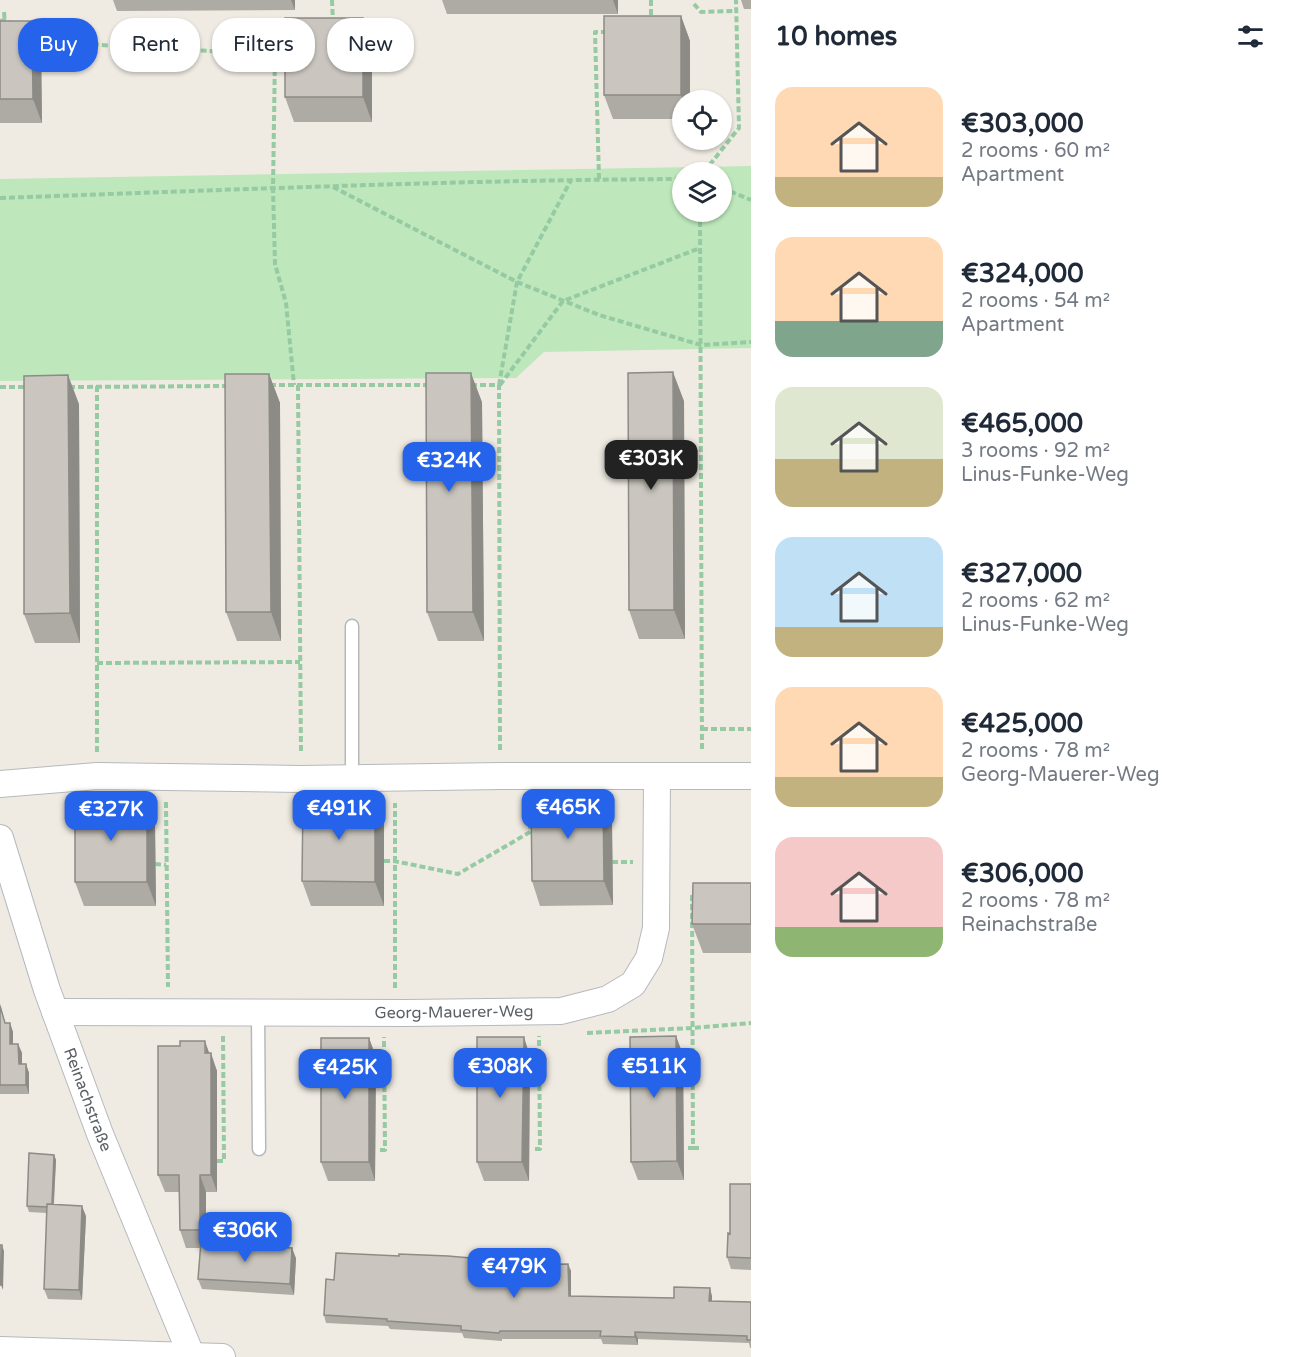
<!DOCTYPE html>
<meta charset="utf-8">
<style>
:root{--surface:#fff;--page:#f2f2f3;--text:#1f2937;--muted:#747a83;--accent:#2563eb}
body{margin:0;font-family:"Varela Round",sans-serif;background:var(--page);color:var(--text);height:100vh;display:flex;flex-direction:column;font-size:22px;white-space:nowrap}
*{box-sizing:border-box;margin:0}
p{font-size:20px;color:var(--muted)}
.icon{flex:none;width:33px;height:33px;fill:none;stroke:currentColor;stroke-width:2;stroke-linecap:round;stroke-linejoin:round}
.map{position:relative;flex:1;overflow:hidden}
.details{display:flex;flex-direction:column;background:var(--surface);width:540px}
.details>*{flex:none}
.banner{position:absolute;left:18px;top:18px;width:570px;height:54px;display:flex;gap:12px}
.controls{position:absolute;left:672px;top:90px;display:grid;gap:12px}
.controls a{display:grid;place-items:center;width:60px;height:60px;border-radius:50%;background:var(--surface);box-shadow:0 2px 4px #0004;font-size:30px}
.price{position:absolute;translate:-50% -51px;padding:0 14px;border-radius:12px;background:var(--accent);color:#fff;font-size:20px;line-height:39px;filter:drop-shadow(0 2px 3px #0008)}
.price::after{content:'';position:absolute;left:50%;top:36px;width:18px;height:14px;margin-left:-9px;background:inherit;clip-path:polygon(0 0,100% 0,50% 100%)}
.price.on{background:#222;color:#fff}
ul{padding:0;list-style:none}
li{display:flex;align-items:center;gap:18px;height:150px;padding:0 24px}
li span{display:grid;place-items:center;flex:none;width:168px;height:120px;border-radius:18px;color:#555}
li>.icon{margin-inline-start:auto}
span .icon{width:72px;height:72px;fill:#fffc;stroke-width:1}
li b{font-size:26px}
h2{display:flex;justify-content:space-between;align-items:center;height:72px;padding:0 24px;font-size:26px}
.pill{padding:0 21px;border-radius:24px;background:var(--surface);box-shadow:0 2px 4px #0004;font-size:21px;line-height:54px}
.pill.on{background:var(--accent);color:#fff}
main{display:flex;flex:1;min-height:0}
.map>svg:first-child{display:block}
.green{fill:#bee8bc;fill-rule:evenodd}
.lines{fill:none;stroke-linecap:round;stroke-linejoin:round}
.service-casing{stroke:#b5b9be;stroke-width:15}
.minor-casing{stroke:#b5b9be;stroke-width:28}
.path{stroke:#95caa2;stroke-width:4;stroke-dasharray:6 3;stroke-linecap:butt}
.service{stroke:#fff;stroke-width:12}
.minor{stroke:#fff;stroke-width:26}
.wall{fill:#aeaaa4}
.shaded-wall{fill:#8d8b86}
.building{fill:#cac6bf;stroke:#8d8b86;stroke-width:1.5}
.labels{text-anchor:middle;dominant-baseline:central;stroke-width:5;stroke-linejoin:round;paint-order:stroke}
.street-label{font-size:16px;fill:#5a5f64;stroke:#fff}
</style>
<main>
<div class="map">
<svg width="751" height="1357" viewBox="0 0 751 1357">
<rect width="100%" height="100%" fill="#efebe2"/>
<path class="green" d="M751,166V348L544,352L516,378L0,381V179ZM682,172H722V212H682Z"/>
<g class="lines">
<g class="service-casing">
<path id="service" d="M352,626V778
M258,1012L259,1149"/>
</g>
<g class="minor-casing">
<g id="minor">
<path d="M0,784L97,776L301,779L501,776H751"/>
<path id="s1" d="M0,838L47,990L100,1134L192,1357"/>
<path id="s2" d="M55,1012L406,1013L561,1011L608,999L633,984L649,958L656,928L657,777"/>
<path d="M0,1350L222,1357"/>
</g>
</g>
<path class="path" d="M332,0L333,23
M651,0V19
M694,4L701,12L736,11
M4,12L5,23
M0,21L5,20L11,23
M32,30L66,42L125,47L275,54
M288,30H285L275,54L273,189L275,264L286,303L294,385
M704,172L739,128L736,0
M599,179L595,32H606
M333,187L517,282L599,315L701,345L751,342
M722,188L751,200
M0,198C227,190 455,180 682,179
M700,212L702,752
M270,385H431
M298,385L301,753
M471,385H499L500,752
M499,385L517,282L571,180
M500,385L563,301L700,248
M97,386V752
M0,387H26
M69,387L230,386
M97,663L300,662
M702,729H751
M166,802L168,987
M384,861H394L458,874L530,832V801
M612,862H633
M155,864L166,865
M395,988V803
M587,1033L692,1028L751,1023
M688,1148H693L692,894
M693,1148H701
M535,1149H540L539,1036
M380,1150H385L384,1037
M217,1161H224L223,1036"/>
<use href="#service" class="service"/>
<use href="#minor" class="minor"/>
</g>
<path class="wall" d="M113,0H295V10L117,11Z
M442,0H618V14H447Z
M741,0H751V9H744Z
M681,16L690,41V100H682V119H613L604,95Z
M0,21H32L41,45L42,123H0Z
M372,43V122H294L285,97Z
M269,374L280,403L281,641H237L226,612Z
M684,401L685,639H639L629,610Z
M482,402L484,641H438L427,612Z
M79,404L80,643H35L24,614Z
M375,800L384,825V906H311L302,881Z
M147,801L155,825L156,906H84L75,882Z
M612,824L613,905L540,906L532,881Z
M751,883V953H703L692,924Z
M0,1003L5,1023H10L13,1032V1044H18L22,1053V1064H26L29,1073V1094H0Z
M676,1036L683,1055L684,1180H638L631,1162Z
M369,1038L376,1057L375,1181H328L321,1162Z
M209,1053L217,1071V1192H206V1243L296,1258L294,1295L202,1289L198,1279L200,1248H186L180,1230L179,1192H165L158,1175Z
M530,1056L529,1181H484L477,1162Z
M54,1155L56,1160L54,1205L86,1216L82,1300L48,1299L44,1289L47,1213L29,1212L27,1206Z
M751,1184V1270L731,1269L727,1257L730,1234Z
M399,1256L505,1261L507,1265L568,1264L571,1271V1296L674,1298L712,1296V1301L751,1302V1348H750L749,1343L638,1339V1345L603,1344L601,1339H502V1341L464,1338L462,1333L390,1329L388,1326L326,1323L324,1315L334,1280Z"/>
<path class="shaded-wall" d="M291,0H295V10Z
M613,0H618V14Z
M681,16L690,41V100H683L681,95Z
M363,18L372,43V122L363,97Z
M32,21L41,45L42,123L33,99Z
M673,372L684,401L685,639L674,610Z
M471,373L482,402L484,641L473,612Z
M269,374L280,403L281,641L271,612Z
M68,375L79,404L80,643L70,613Z
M603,799L612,824L613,905L604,881Z
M375,800L384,825V906L375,882Z
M147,801L155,825L156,906L147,882Z
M10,1023L13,1032V1053L10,1044Z
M676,1036L683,1055L684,1180L677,1161Z
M524,1037L530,1056L529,1181L522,1162Z
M369,1038L376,1057L375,1181L369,1162Z
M205,1041L211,1058V1053L217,1071V1192L211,1175Z
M18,1044L22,1053V1073L19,1064Z
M26,1064L29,1073V1094L26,1085Z
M54,1155L56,1160L53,1213L51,1208Z
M200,1175L206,1192V1248L200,1230Z
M82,1206L86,1216L82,1300L79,1290Z
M2,1245L4,1251L3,1290L1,1285Z
M292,1248L296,1258L294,1295L290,1284Z
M568,1264L571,1271V1303L569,1296Z
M710,1288L712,1296V1309L709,1301Z
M635,1332L638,1339V1345L635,1337Z"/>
<path class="building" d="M604,16H681V95H604Z
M285,18H363V97H285Z
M0,21H32L33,99H0Z
M673,372L674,610H629L628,373Z
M426,373H471L473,612H427Z
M225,374H269L271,612H226Z
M68,375L70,613L24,614V376Z
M603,799L604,881H532L531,800Z
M303,800H375V882L302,881Z
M75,801H147V882H75Z
M693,883H751V924H692Z
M0,1006L5,1023H10V1044H18L19,1064H26V1085H0Z
M676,1036L677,1161L631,1162L630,1037Z
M477,1037H524L522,1162H477Z
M321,1038H369V1162H321Z
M180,1041H205V1053H211V1175H200V1230H180L179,1175H158V1046H180Z
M29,1153L54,1155L52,1204H47V1207L27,1206Z
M730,1184H751V1258L727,1257L728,1233L730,1234Z
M47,1204L82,1206L79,1290L44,1289Z
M201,1242L292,1248L290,1284L198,1279Z
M0,1245H2L1,1285H0Z
M336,1253L399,1256V1254L448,1256L505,1261V1265L568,1264L569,1296L674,1298V1287L710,1288L709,1301L751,1302V1340H747V1336L635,1332V1337L600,1336L601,1331H500L499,1333L461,1330V1326L387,1321V1319L324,1315L326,1279L334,1280Z"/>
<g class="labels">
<g class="street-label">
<text stroke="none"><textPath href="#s2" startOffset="399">Georg-Mauerer-Weg</textPath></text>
<text stroke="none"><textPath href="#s1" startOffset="276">Reinachstraße</textPath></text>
</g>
</g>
</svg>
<div class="controls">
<a><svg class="icon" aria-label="locate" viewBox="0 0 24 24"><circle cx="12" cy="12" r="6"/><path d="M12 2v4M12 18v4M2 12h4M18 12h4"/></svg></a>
<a><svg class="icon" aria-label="layers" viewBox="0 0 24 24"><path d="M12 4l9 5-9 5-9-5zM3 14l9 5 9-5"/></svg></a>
</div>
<b class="price on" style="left:651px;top:491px">€303K</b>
<b class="price" style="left:449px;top:493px">€324K</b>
<b class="price" style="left:568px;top:840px">€465K</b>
<b class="price" style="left:339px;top:841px">€491K</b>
<b class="price" style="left:111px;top:842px">€327K</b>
<b class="price" style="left:500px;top:1099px">€308K</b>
<b class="price" style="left:654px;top:1099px">€511K</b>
<b class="price" style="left:345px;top:1100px">€425K</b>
<b class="price" style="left:245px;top:1263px">€306K</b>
<b class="price" style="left:514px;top:1299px">€479K</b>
<div class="banner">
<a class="pill on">Buy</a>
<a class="pill">Rent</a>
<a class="pill">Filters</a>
<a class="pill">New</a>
</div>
</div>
<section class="details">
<h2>10 homes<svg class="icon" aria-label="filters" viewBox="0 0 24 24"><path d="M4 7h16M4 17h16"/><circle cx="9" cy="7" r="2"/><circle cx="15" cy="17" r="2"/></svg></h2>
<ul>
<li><span style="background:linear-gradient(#ffd9b3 75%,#c2b280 0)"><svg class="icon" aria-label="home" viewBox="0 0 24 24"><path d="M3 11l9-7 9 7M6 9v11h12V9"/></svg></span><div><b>€303,000</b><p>2 rooms · 60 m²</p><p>Apartment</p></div></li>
<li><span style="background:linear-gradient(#ffd9b3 70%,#7fa58c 0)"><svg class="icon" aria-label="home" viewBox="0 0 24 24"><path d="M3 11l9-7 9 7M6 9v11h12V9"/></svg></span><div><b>€324,000</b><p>2 rooms · 54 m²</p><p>Apartment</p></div></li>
<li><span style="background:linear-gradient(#dfe7d0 60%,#c2b280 0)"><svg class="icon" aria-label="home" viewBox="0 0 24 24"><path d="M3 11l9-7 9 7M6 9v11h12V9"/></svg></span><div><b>€465,000</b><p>3 rooms · 92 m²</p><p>Linus-Funke-Weg</p></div></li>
<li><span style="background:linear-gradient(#bfe0f5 75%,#c2b280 0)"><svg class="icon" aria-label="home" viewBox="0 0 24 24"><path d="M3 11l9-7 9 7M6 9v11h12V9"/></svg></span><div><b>€327,000</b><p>2 rooms · 62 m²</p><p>Linus-Funke-Weg</p></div></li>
<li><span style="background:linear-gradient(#ffd9b3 75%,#c2b280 0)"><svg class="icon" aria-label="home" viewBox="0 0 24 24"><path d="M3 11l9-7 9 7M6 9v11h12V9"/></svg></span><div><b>€425,000</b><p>2 rooms · 78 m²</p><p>Georg-Mauerer-Weg</p></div></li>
<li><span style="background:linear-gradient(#f6c9c9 75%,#8fb573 0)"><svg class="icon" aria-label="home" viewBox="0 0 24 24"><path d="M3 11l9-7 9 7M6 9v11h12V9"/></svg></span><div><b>€306,000</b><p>2 rooms · 78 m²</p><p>Reinachstraße</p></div></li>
</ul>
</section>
</main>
